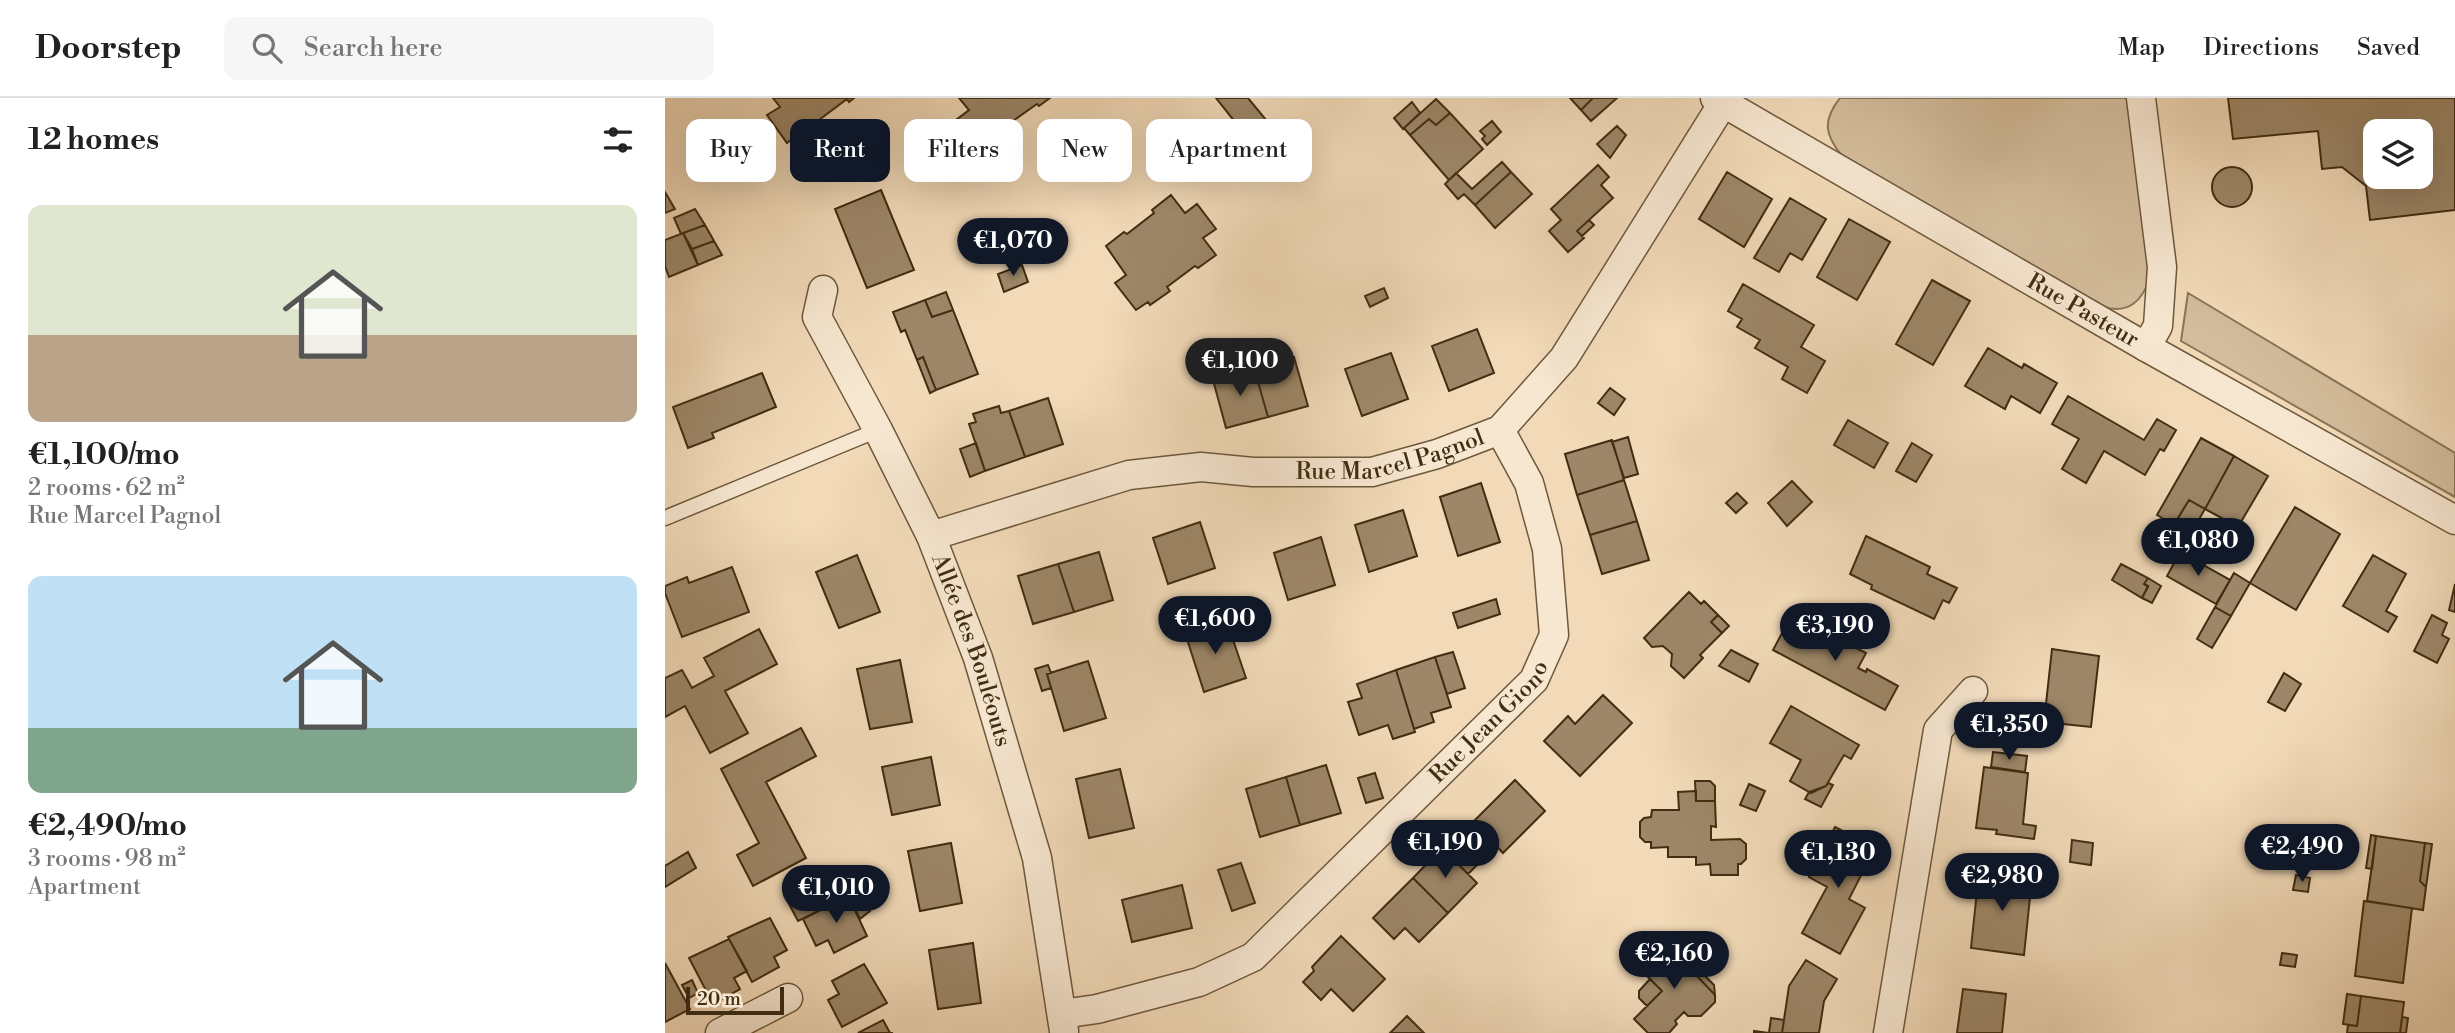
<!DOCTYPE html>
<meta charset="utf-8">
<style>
:root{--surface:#fff;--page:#f6f6f6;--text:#222;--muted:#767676;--line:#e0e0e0;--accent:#111827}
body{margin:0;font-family:"Libre Bodoni",serif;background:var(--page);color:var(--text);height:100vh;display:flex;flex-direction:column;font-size:26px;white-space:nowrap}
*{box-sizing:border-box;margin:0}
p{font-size:23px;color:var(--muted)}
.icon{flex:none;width:38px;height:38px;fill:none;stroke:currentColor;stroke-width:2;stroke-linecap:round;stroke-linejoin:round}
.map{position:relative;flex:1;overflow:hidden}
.panel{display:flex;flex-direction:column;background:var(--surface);width:665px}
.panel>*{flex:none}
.banner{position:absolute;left:21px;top:21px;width:665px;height:63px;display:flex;gap:14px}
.controls{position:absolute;left:1698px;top:21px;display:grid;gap:14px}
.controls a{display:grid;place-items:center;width:70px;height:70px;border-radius:14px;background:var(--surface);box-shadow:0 7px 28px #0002;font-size:35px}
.scale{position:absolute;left:21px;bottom:18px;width:98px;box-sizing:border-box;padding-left:7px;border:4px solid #412d12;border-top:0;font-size:19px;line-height:24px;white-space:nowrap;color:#412d12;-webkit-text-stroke:5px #f7e7d1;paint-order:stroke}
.price{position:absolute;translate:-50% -60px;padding:0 16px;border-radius:24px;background:var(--accent);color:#fff;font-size:23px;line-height:46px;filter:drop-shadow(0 2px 4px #0008)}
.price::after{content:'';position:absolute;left:50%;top:42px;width:21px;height:16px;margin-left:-10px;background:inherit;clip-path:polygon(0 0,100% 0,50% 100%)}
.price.current{background:#222;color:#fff}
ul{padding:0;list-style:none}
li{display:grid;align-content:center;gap:14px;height:371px;padding:0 28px}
li span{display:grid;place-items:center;height:217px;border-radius:14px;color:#555}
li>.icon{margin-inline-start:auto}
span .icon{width:126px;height:126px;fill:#fffc;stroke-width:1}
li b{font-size:30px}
h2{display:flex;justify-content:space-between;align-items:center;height:84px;padding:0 28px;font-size:30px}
.pill{padding:0 24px;border-radius:14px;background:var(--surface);box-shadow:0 7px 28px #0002;font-size:24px;line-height:63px}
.pill.current{background:var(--accent);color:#fff}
header{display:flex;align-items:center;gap:42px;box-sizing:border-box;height:98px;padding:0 35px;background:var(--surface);border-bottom:2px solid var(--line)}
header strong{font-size:33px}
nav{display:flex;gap:38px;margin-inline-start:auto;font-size:24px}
.search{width:490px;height:63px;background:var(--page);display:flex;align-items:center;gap:18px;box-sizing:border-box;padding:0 24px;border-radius:14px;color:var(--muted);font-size:26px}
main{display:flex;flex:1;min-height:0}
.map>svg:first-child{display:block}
.green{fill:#d4bd9c;stroke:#8a7557;stroke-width:2}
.building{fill:#9d8768;stroke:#412d12;stroke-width:2;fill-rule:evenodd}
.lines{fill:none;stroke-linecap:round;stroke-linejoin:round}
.service-casing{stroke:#6d583c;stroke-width:17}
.minor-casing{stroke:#6d583c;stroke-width:31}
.service{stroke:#f7e7d1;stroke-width:14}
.minor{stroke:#f7e7d1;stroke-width:28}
.labels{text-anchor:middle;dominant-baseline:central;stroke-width:5;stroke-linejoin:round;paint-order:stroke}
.street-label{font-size:23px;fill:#412d12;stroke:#f7e7d1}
</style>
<header>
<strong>Doorstep</strong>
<div class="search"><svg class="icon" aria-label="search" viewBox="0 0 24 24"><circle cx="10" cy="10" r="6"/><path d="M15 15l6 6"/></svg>Search here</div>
<nav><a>Map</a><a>Directions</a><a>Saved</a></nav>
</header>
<main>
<section class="panel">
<h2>12 homes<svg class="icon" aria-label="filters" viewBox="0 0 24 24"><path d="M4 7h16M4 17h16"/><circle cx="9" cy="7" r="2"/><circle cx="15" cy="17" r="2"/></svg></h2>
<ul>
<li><span style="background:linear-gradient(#dfe7d0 60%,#b9a48a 0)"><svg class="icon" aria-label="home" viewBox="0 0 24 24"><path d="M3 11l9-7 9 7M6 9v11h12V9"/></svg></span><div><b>€1,100/mo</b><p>2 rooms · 62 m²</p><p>Rue Marcel Pagnol</p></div></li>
<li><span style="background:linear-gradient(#bfe0f5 70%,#7fa58c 0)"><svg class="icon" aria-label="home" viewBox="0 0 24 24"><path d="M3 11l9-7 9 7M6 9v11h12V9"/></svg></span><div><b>€2,490/mo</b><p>3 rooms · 98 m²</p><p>Apartment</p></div></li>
</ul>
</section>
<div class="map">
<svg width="1790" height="935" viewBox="0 0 1790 935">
<rect width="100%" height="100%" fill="#f2dab8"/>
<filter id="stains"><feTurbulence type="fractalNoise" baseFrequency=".00286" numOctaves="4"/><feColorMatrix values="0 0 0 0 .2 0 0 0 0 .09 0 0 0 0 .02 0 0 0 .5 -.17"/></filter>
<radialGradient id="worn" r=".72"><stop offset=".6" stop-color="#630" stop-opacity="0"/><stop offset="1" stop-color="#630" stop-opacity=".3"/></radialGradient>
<path class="green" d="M1175,0H1466L1485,180C1477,203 1464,216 1439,209L1177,58C1160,37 1157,23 1175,0Z
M1523,195L1790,355V399L1516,243Z"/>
<path class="building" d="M108,0H189L184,4L182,1L154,22L156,25L137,39L135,35L122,45L102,17L115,9Z
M294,0H385L374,8L372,6L345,25L347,29L327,44L324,40L312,48L291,22L304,12Z
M551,0H583L602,23L582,39Z
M905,0H928L916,12Z
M928,0H952L926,23L916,12Z
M1563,0H1790V112L1705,122L1701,88L1677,69L1657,71L1653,33L1568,41ZM1710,33H1755V79H1710Z
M771,1L785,15L771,27L764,21L745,37L739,30Z
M747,4L755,15L738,31L729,20Z
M785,15L818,51L784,82L745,37L764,21L771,27Z
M827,23L836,34L822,47L817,41L820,38L815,33Z
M952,28L961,37L945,60L932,46Z
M837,64L846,74L810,107L799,96L793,101L780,86L791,75L807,91Z
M933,67L944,79L936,87L948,100L912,133L919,140L903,154L884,133L896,122L886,111Z
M1547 89a20 20 0 1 1 40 0a20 20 0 1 1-40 0Z
M846,74L867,96L830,130L810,107Z
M1062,74L1107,101L1079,149L1034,121Z
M216,92L249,172L202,190L170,111Z
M0,94L10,111L0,115Z
M506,97L520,115L532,106L551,131L538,140L551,157L533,170L530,168L502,189L505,193L485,207L483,204L471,212L450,185L461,177L441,148L459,134L462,136L489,115L487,112Z
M1125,100L1161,121L1137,162L1125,155L1114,174L1089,160Z
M30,111L40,127L16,136L9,120Z
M1184,121L1225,144L1192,202L1152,179Z
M924,122L929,127L917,138L912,133Z
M40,127L49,143L27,151L18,135Z
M18,135L33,167L4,179L0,168V142Z
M49,143L57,157L33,167L27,151Z
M357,167L363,184L339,194L333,176Z
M1267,182L1305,203L1268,267L1231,246Z
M1078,186L1149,227L1136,249L1160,263L1142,295L1117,281L1123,269L1090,250L1095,242L1072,229L1077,221L1063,213Z
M719,190L723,200L705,209L700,198Z
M281,194L288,212L267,219L260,202Z
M260,202L267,219L288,212L313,276L271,292L258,259L252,262L240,232L236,234L228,214Z
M812,231L829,275L784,293L767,248Z
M1323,250L1357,270L1359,266L1392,285L1375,315L1346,298L1340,311L1300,288Z
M726,255L743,301L697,318L680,271Z
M258,259L271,292L265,295L252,262Z
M629,259L643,308L603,319L589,270Z
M589,270L603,319L561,330L548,282Z
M97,275L111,309L47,335L49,340L23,350L8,309Z
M945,290L960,301L949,317L933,305Z
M1403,298L1479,342L1492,321L1511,332L1499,353L1495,351L1480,377L1439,353L1421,385L1397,371L1414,341L1387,326Z
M383,300L398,346L360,359L344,313Z
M334,308L336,315L344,313L360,359L320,373L304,326L311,324L308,316Z
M1183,322L1223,345L1209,370L1169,347Z
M963,339L973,376L959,380L947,344Z
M1536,340L1569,358L1540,411L1524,402L1509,427L1492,417Z
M947,342L959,382L912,397L900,356Z
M311,345L320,373L305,379L295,351Z
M1247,345L1267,357L1251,384L1231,373Z
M1569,358L1603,378L1573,429L1540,411Z
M959,382L972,423L925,437L912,397Z
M1127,383L1147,404L1122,428L1103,405Z
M816,385L835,444L793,458L775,399Z
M1072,395L1082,405L1071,415L1061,405Z
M1524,402L1540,411L1528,432L1511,423Z
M1630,409L1675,436L1631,512L1585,485Z
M738,412L752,458L704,474L690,427Z
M972,423L984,462L937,476L925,437Z
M535,424L550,470L503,486L488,440Z
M1201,438L1265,469L1262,476L1292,490L1284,505L1278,502L1269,521L1206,491L1207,487L1185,476Z
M656,439L670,487L623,502L609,455Z
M434,454L448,502L409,514L393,466Z
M1515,454L1565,482L1551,506L1502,478Z
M192,457L215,514L174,530L151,474Z
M1708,457L1741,476L1721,513L1732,519L1723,534L1678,508Z
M393,466L409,514L368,526L353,478Z
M1456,466L1483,480L1479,486L1483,488L1477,500L1447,482Z
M67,469L84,514L17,539L0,495V488L22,479L24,485Z
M1569,475L1585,485L1566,518L1550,509Z
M1483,480L1496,488L1487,505L1477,500L1483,489L1479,486Z
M1790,486V514L1784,512Z
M1024,494L1036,506L1039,503L1053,517L1046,524L1057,535L1035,557L1038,560L1019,580L1006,568L1007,556L998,548L987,549L979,540Z
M831,501L835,516L793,530L788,515Z
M1550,509L1566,518L1547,550L1532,541Z
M1053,517L1064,528L1057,535L1046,524Z
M1767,517L1782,525L1777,537L1784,541L1772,565L1749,553Z
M561,521L581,580L539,594L520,535Z
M1124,522L1163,543L1167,538L1201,555L1193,570L1201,574L1202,571L1233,588L1220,612L1108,552Z
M94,531L112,566L60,593L83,635L45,655L20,608L0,619V580L17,572L27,590L49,578L39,560Z
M1387,551L1434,558L1426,629L1379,624Z
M1066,552L1093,566L1084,584L1054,568Z
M788,554L800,590L782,596L770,559Z
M770,559L786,609L766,615L769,624L749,631L731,572Z
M235,562L247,624L205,631L192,571Z
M423,563L441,620L399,633L382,576Z
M383,567L386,575L382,576L386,590L377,593L370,571Z
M731,572L750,634L728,641L723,627L694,637L683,604L697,600L692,586Z
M1619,575L1636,586L1620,613L1603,604Z
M938,597L967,625L915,678L879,643L903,618L910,626Z
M1126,608L1194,647L1186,661L1179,657L1161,688L1146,695L1125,683L1136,662L1105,645Z
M136,630L151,658L101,684L141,760L88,788L72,757L94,745L56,671Z
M1328,654L1362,658L1360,674L1326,669Z
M266,659L275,707L227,717L217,669Z
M661,667L676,715L635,727L621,679Z
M1319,669L1363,675L1358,726L1371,728L1369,741L1331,736L1332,732L1311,730Z
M455,671L469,730L424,740L411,681Z
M710,675L718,700L701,705L693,680Z
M621,679L635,727L595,739L581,691Z
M850,682L880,713L838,755L808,724Z
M1030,683H1045L1050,688V703H1031Z
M1163,685L1168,687L1156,709L1140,701L1144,694L1161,688Z
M1084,686L1100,693L1091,713L1075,707Z
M1031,693V703H1050L1051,729L1046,728V742L1075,741L1081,746V761L1076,766H1073V777H1046L1045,766L1031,767V759H1003V749L986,750V744H980L975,739V724L979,720L986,719L987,712H1014L1013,694Z
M1170,729L1210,750L1184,801L1200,810L1175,856L1137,835L1162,789L1144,779Z
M1706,737L1711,738L1707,771L1701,770Z
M1711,738L1760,745L1755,783L1761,789L1758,812L1702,803Z
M787,740L813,766L803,776L777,750Z
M1407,742L1428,745L1426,767L1405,764Z
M286,745L297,805L255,813L243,753Z
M1760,745L1767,746L1761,789L1755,783Z
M777,750L812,785L783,815L748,780Z
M23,754L31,770L0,789V768Z
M576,765L590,805L567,813L553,772Z
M1314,774L1367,780L1359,857L1306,850Z
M1631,777L1645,780L1643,794L1628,792Z
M748,780L783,815L754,844L740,830L729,841L708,820Z
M517,787L527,830L467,844L457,802Z
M194,791L205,813L195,821L183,797Z
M148,792L158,811L133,823L123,804Z
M183,797L202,838L169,855L163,842L151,848L138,821Z
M1699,803L1747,810L1738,885L1690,878Z
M105,820L122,852L109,859L114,869L87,884L63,839Z
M676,838L720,881L688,913L666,891L656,902L638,884L649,873L647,869Z
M64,841L82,873L69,880L75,891L48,906L24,860Z
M1005,843L1034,872L1030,876L1050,897V904L1036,918H1023L1019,914L1010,923L1012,926L1004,935H983L969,921L997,893L976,872Z
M308,845L316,905L273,911L264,852Z
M1617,855L1632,857L1630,869L1615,867Z
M1141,862L1172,881L1159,903L1154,935H1117L1124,888Z
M0,865L25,911L0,924Z
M199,866L222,905L177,929L163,902L174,896L167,883Z
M1034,872L1049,887L1050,897L1030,876Z
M985,881L997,893L982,908L974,900V893Z
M27,882L33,895L24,900L17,887Z
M1298,891L1341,896L1337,935H1292Z
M1682,896L1696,898L1692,928L1678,926Z
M1696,898L1739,904L1735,935H1682L1683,927L1692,928Z
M742,918L759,935H725Z
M1737,919L1743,920L1741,935H1735Z
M1106,920L1119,922L1117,935H1089V933L1104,935Z
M218,922L225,935H228H193Z"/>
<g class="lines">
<g class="service-casing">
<path id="service" d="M0,420L213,332"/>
</g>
<g class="minor-casing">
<g id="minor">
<path id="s1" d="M1050,0L1481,249L1790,422"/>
<path d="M1476,0L1497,169L1493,228L1481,249"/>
<path id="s2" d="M158,192L152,219L213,332L266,438L313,560L372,760L399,933"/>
<path id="s3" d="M266,438L464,377L536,369L588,374H707L772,356L835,332L899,260L1058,5"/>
<path id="s4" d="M397,916L432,911L534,884L588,859L869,582L889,537L882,451L864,385L835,332"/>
<path d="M55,935L123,900"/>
<path d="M1223,935L1273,632L1308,593"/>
</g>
</g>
<use href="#service" class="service"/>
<use href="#minor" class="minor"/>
</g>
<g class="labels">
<g class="street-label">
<text stroke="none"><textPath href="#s1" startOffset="425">Rue Pasteur</textPath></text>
<text stroke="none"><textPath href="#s3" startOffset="471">Rue Marcel Pagnol</textPath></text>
<text stroke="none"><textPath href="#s2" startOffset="396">Allée des Bouléouts</textPath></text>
<text stroke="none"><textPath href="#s4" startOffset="534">Rue Jean Giono</textPath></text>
</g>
</g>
<rect width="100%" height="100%" filter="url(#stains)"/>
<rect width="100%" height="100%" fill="url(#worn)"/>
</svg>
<div class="controls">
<a><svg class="icon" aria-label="layers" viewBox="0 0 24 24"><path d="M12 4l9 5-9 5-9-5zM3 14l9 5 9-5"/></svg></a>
</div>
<div class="scale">20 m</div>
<b class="price" style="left:348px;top:180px">€1,070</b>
<b class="price current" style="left:575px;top:300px">€1,100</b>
<b class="price" style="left:1533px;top:480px">€1,080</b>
<b class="price" style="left:550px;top:558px">€1,600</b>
<b class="price" style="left:1170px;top:565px">€3,190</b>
<b class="price" style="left:1344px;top:664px">€1,350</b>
<b class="price" style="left:780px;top:782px">€1,190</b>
<b class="price" style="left:1637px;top:786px">€2,490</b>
<b class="price" style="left:1173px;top:792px">€1,130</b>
<b class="price" style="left:1337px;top:815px">€2,980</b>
<b class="price" style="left:171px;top:827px">€1,010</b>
<b class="price" style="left:1009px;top:893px">€2,160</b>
<div class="banner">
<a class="pill">Buy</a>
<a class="pill current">Rent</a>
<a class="pill">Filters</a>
<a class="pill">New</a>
<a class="pill">Apartment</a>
</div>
</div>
</main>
